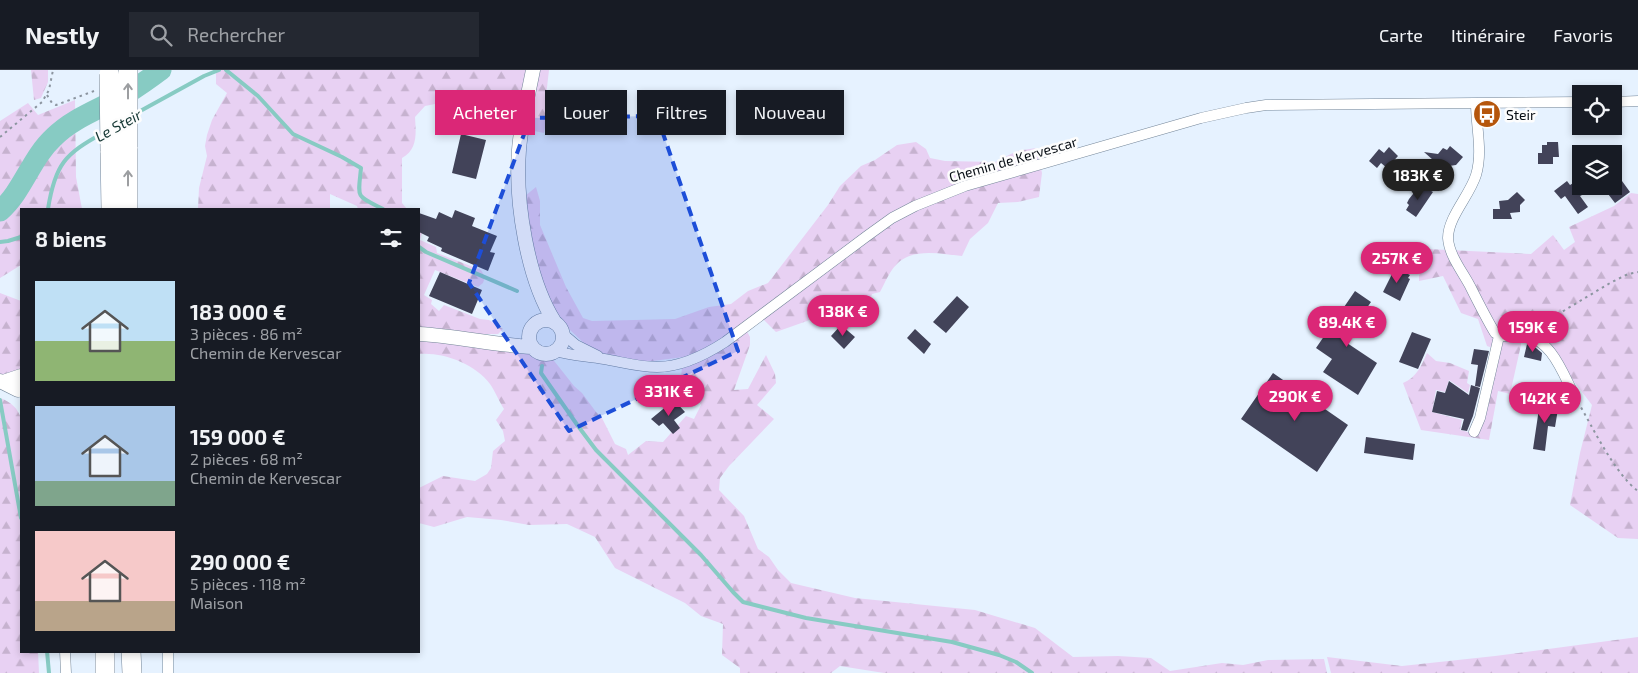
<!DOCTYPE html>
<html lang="fr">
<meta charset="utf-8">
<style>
:root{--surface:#171b24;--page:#242831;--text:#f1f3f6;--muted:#9ea1a6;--line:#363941;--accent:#db2777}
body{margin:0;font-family:"Exo 2",sans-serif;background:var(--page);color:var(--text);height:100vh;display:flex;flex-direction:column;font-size:19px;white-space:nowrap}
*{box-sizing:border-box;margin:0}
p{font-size:16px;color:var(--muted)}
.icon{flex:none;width:28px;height:28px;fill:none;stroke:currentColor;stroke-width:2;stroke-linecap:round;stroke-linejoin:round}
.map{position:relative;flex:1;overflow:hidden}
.side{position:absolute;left:20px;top:138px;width:400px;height:445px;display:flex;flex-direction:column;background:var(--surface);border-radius:0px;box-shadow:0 2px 8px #0003}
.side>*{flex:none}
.top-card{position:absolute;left:435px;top:20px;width:475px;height:45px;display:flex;gap:10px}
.fabs{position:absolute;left:1572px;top:15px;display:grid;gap:10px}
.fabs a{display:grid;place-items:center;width:50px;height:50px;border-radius:0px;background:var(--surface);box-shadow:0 2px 8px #0003;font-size:25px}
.price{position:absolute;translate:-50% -42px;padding:0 11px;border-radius:18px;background:var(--accent);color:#fff;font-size:16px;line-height:32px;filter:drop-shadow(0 1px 2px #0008)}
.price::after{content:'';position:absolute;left:50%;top:30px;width:15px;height:11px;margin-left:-8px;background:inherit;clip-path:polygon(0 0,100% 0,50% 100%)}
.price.active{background:#222;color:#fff}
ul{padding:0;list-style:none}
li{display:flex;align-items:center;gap:15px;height:125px;padding:0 15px}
li span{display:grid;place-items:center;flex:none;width:140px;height:100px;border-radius:0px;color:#555}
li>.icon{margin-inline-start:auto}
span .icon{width:60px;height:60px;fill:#fffc;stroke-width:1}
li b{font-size:21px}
h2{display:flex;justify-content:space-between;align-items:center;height:60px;padding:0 15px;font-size:21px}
.pill{padding:0 18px;border-radius:0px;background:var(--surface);box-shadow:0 2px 8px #0003;font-size:18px;line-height:45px}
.pill.active{background:var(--accent);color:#fff}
header{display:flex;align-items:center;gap:30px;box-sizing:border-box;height:70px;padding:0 25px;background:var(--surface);border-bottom:1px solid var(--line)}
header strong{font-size:24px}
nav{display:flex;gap:28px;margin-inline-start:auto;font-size:18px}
.search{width:350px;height:45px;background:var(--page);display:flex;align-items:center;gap:12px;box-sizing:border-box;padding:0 18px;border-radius:0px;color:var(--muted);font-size:19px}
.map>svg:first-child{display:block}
.forest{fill:url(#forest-firs)}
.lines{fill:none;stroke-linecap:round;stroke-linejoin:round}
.stream{stroke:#87cbc3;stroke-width:4}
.river{stroke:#87cbc3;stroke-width:21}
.building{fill:#424359}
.street-casing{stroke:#738598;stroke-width:11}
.secondary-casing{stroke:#738598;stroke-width:15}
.highway-casing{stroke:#738598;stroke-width:20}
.path{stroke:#8c95a0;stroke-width:2;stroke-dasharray:2.5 4;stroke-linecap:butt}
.street{stroke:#fff;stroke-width:10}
.secondary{stroke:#fff;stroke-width:14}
.highway{stroke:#fff;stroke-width:19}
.highway-bridge-casing{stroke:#738598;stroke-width:20;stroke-linecap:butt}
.highway-bridge{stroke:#fff;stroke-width:19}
.oneway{stroke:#9c9ea1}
.marked{fill:#1d4ed8;fill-opacity:0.2;stroke:#1d4ed8;stroke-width:4;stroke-dasharray:10 6;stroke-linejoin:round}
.labels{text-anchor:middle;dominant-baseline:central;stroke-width:5;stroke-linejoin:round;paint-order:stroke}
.poi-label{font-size:14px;fill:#070d14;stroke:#fdfdfd;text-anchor:start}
.street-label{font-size:14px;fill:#070d14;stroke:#fdfdfd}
.water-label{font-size:15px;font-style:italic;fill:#153734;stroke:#fdfdfd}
</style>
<header>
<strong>Nestly</strong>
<div class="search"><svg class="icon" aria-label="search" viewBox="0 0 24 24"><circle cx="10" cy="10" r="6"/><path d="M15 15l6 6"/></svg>Rechercher</div>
<nav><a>Carte</a><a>Itinéraire</a><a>Favoris</a></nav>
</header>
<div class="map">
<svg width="1638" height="603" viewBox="0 0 1638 603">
<defs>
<pattern id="forest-firs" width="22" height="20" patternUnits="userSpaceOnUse" patternTransform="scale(1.25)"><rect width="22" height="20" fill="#e8d1f3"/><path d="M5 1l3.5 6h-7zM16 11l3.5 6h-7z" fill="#c6b2cf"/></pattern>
</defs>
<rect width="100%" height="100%" fill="#e6f2ff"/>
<path class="forest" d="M31,0H48V12L41,28L34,30Z
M216,0H549L546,26L549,35L544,63L506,55L503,33L500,31L497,24C492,34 492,44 487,54L471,61L457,54L450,39L440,33L425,36L415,47C416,63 418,79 402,88V133L407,139H358L357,136L330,124V139H198L199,118L207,86L205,76L207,65L212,50L227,23L216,14Z
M75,30L76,107L82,139H21V195L0,208V51L28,33L38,45Z
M916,72L926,79L930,88L945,91L995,92L1017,81L1036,78L1042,103L1039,127L1018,132L998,133L988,153L970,169L962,186C941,184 912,177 896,195C889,202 885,213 880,222L872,224L865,245L845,254L831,246L827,241L807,251L776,262L757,243L743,254L750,267V275L734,320L748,319L766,285L775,304L776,313L757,335L774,349L729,396L720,408L719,420L744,446L758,479L769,487L778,500L791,513L855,528L975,540L1035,558L1073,587L1118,586L1151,588L1170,601L1222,593L1243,595L1268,590L1324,589L1327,603H884L840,596L831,603H740V598L722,585L723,554L701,546L685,533L615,498L595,467L567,454L529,455L501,450L467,447L434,457L419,453V418L443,406L475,411L487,404L491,398L493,381L505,371L503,361L496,350L504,339C499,331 495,321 490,314C475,294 444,282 419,284V162L422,163L420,170L436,177L437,183L481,200L485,207L483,213L478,217L435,200L424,225L432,230L431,234L439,241L444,235L480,249L489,250L503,259L498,264H485L487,273L522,281L537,288L551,287L574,316L582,323L596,342L602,348L615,374L626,379L628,385L646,371L663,372L686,346L694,349L701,335L690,315L681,308L682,297L693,295L684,287L645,292L604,286L588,277L570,260L553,237L533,185L525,126L536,117L540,131V155L566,217L583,248L592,251L675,249L709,237L731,234L748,221L768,213L828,135L840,116L861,96L875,90L897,75Z
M1631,123L1638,124V469L1618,468L1570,435L1580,383L1592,335L1569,305L1543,266H1524L1521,264V275L1510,324L1498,321L1489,370L1421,360L1403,313C1416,308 1422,295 1427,283L1436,291L1450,293L1469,301L1467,313L1470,315L1468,323L1449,310L1445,322L1436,320L1432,342L1462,350L1460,360L1472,363L1493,278L1487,276L1478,249L1461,243L1443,206L1419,211V205L1431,195L1428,179L1531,184L1553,165L1564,180L1575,172L1569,157L1614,136Z
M0,223L21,231V302L0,310Z
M0,328C11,332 18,338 21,349V581H38L39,603H0Z
M1638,567V603H1331L1327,587L1402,596L1495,586Z"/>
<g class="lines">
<path class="stream" d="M226,0L258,26L293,64L342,87L361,98C358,129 355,125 383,139
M133,45L204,6L219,0
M48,139C55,94 65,84 103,63
M0,172L8,171L21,167
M419,177L426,182L517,221
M542,296L541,303L578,356L596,380L701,485L733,522L743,532L806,548L952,572L999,585L1016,592L1032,603
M0,330L21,448
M47,581L49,603"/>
<path class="river" d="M0,141C23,121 31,88 54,67C72,49 97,40 119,28C134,20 147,10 161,0"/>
</g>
<path class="building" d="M461,64L486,70L476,109L452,103Z
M1547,72H1558L1559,87H1553V94H1538V83H1542V75H1547Z
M1450,76L1463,87L1456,95L1449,96L1446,93L1442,98L1424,82L1438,84L1443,78L1447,80Z
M1389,77L1398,86L1387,98L1381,93L1377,98L1369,91L1379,79L1384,83Z
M1567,111L1570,115L1575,112L1584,124L1580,126L1588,137L1578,144L1565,126L1561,129L1554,121Z
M1622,111L1630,122L1615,133L1605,120L1610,116H1615Z
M1422,116L1433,122L1416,147L1406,140L1409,135L1407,133L1409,129L1417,119L1419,120Z
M1517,122L1525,130L1520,135V142L1510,143L1512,149H1493V139H1500L1499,131L1508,130Z
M455,140L475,148L472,156L497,166L490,182L495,183L488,201L441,181L442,178L427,171L429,167L419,162V143L436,149L439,142L452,148Z
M1395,198L1410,205L1408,208L1410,209L1400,231L1383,222Z
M440,202L482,220L472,244L429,226Z
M1355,221L1371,232L1344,271L1377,293L1358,325L1323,302L1332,289L1316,278Z
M957,226L969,237L946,263L933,252Z
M841,255L855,267L844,279L831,266Z
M915,259L931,274L924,284L907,268Z
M1412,262L1431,269L1418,299L1399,292Z
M1527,274L1536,278L1542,283L1541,291L1524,287Z
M1474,279L1489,281L1480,317L1475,316L1478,295L1471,294Z
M1273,303L1348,355L1317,402L1241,349Z
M1449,311L1469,325L1471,315L1480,318L1473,346L1467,361L1461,360L1464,349L1432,342L1437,321L1445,323Z
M674,330L685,342L674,350L680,358L673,364L663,353L659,356L651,349Z
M1540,332L1559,333L1555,357L1548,356L1545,381L1533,379Z
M1366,367L1415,374L1413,390L1364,383Z"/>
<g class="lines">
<g class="street-casing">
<path id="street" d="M1614,32L1638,31
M1476,33C1476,58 1483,81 1476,105C1470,125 1448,147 1448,168C1449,185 1462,201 1470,216C1478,232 1486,248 1495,263C1503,269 1513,265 1522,266C1550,267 1562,301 1573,323
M562,263L576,275L598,286
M555,281C572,286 587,286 604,289C622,292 639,297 657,297C682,297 705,285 725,272L867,166L892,148L915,136L965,116L1201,48L1246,38L1266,35L1581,32
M1474,362L1480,348L1499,266
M65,581L66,603
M168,581V603"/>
</g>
<g class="secondary-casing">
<path id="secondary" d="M533,0C528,26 521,53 519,80C515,131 527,208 554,251
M529 267a17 17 0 1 1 34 0a17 17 0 1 1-34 0Z
M419,264C457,266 494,275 532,277
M0,311L18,320
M3,312L21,306"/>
</g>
<g class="highway-casing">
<path id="highway" d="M128,77V139
M110,81L111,139
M131,581L132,603
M105,603V581"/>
</g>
<path class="path" d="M47,25L52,33L56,35L94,21
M0,67L42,32L49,20L53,0
M1535,258L1610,213L1628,204L1638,202
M1578,332C1593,358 1615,404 1638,421"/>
<use href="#street" class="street"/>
<use href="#secondary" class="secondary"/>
<use href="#highway" class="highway"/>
<g class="highway-bridge-casing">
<path id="highway-bridge" d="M128,0V77
M109,4L110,81"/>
</g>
<use href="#highway-bridge" class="highway-bridge"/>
</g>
<defs><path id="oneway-shaft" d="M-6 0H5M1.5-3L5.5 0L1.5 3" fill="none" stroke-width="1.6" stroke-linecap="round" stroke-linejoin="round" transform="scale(1.25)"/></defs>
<g class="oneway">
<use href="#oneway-shaft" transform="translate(128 21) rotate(-90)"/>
<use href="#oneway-shaft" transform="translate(128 108) rotate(-90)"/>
</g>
<path class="marked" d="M657,46L738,281L569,361L469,213L530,48Z"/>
<defs>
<g id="bus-disc" transform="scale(1.4375)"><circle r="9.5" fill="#b5560c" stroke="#fdfdfd"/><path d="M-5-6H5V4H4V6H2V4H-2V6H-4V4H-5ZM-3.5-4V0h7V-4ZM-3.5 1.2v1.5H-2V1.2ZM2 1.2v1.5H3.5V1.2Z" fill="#fff"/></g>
</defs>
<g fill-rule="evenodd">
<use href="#bus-disc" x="1487" y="44"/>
</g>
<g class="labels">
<g class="poi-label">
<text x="1506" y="44">Steir</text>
</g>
<g class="street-label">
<text transform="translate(1013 89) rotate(-16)">Chemin de Kervescar</text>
</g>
<g class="water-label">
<text transform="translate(118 55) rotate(-29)">Le Steir</text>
</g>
</g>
</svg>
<div class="fabs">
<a><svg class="icon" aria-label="locate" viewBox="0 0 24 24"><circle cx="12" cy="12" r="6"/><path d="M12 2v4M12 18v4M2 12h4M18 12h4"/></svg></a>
<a><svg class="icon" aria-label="layers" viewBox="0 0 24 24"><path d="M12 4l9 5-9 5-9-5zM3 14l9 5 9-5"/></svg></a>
</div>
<b class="price active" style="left:1418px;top:131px">183K €</b>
<b class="price" style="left:1397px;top:214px">257K €</b>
<b class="price" style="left:843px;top:267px">138K €</b>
<b class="price" style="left:1347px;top:278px">89.4K €</b>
<b class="price" style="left:1533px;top:283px">159K €</b>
<b class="price" style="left:669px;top:347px">331K €</b>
<b class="price" style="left:1295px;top:352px">290K €</b>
<b class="price" style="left:1545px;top:354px">142K €</b>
<div class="top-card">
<a class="pill active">Acheter</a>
<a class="pill">Louer</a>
<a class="pill">Filtres</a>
<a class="pill">Nouveau</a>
</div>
<section class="side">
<h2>8 biens<svg class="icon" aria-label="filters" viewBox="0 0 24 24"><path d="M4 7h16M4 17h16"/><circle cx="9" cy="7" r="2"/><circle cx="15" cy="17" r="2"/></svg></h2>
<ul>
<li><span style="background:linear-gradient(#bfe0f5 60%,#8fb573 0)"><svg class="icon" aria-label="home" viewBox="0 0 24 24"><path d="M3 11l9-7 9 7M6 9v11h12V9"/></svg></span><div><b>183 000 €</b><p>3 pièces · 86 m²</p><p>Chemin de Kervescar</p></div></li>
<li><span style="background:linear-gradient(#a9c7e8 75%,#7fa58c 0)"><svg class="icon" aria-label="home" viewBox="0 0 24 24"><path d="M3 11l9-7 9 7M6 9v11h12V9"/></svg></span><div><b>159 000 €</b><p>2 pièces · 68 m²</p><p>Chemin de Kervescar</p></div></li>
<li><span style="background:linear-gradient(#f6c9c9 70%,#b9a48a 0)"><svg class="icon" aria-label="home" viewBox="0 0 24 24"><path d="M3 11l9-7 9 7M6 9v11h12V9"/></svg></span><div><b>290 000 €</b><p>5 pièces · 118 m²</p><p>Maison</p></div></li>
</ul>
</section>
</div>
